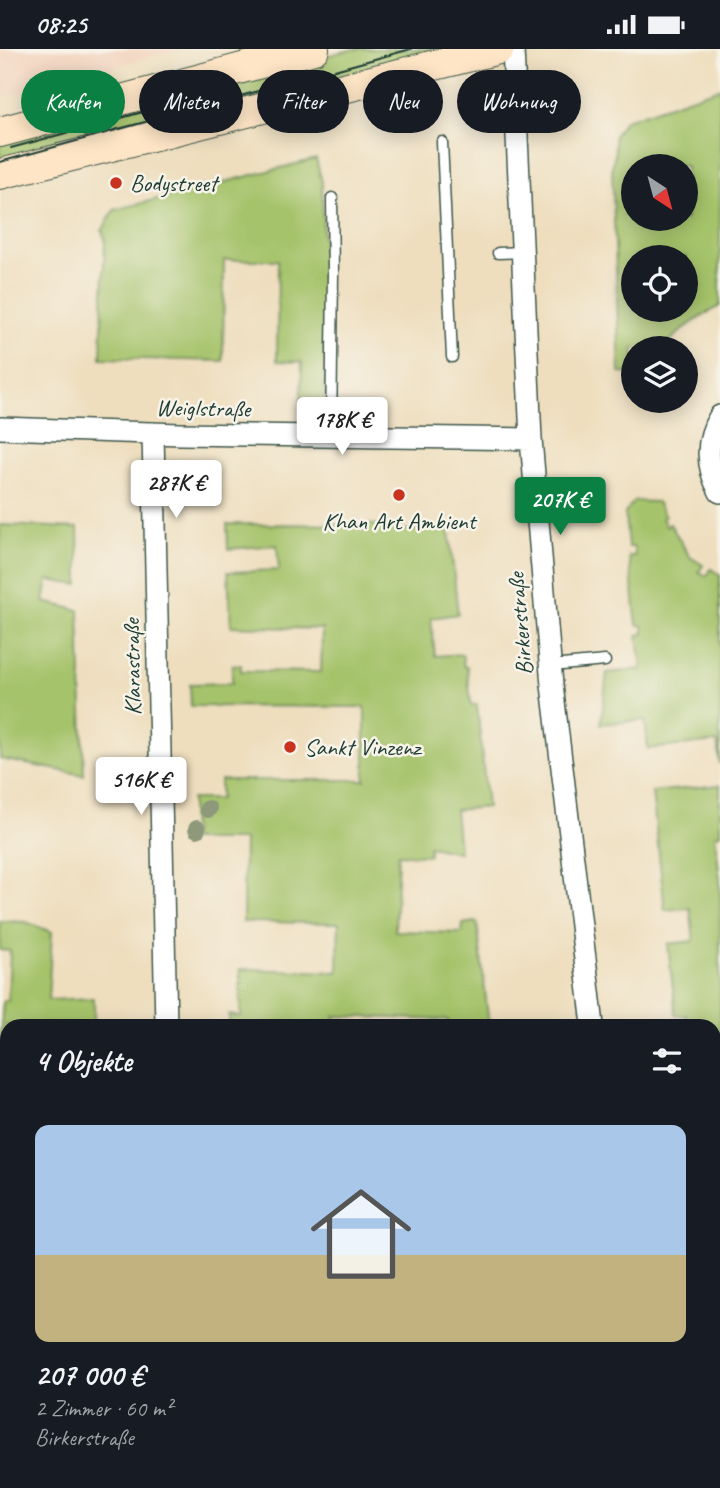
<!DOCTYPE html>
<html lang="de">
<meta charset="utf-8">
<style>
:root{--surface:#171b24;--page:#20242c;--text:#f1f3f6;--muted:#9ea1a6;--accent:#0b8043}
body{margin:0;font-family:Caveat,sans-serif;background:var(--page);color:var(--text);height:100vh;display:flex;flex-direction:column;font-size:26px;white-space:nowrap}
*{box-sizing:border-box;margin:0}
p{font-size:23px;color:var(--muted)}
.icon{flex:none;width:38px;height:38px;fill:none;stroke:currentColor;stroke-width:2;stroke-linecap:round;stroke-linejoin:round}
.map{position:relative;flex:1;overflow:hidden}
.details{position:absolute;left:0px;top:970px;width:721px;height:471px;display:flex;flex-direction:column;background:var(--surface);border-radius:21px 21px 0 0;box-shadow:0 4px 18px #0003}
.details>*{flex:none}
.hud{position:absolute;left:21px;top:21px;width:679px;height:63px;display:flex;gap:14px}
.needle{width:46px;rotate:144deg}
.controls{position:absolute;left:621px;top:105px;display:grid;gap:14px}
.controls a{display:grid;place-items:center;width:77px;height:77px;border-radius:50%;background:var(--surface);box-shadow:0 4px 18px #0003;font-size:35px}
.price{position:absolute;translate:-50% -60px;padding:0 16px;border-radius:7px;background:#fff;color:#222;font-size:23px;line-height:46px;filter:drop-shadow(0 2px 4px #0008)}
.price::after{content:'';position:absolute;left:50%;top:42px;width:21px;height:16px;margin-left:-10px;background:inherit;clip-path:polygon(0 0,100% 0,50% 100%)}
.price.selected{background:var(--accent);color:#fff}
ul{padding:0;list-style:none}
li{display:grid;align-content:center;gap:14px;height:371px;padding:0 35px}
li span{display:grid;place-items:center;height:217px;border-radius:14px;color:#555}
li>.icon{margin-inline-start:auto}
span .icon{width:126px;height:126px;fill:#fffc;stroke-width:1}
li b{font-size:30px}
h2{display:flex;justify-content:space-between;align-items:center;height:84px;padding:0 35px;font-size:30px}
.tag{padding:0 24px;border-radius:32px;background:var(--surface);box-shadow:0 4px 18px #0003;font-size:24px;line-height:63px}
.tag.selected{background:var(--accent);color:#fff}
.status{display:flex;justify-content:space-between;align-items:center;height:49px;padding:0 35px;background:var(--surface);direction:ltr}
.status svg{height:19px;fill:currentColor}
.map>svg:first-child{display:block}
.built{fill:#f3d4be}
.green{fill:#a5c36b;stroke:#628050;stroke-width:2;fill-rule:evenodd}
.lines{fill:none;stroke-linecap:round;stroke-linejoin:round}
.service-casing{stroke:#3e5549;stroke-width:13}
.minor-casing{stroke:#3e5549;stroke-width:24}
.secondary-casing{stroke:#3e5549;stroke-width:32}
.service{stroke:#fff;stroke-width:10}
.minor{stroke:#fff;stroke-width:21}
.secondary{stroke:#fde5c5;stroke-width:30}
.tram{stroke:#1f3d34;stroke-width:2}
.tree{fill:#8e987a}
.poi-dot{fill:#c8321e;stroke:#f7f3e8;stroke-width:2.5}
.labels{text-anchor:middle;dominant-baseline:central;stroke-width:5;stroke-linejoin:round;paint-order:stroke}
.poi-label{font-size:24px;fill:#1f3d34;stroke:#f7f3e8;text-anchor:start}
.street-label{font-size:24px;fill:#1f3d34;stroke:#f7f3e8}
</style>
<div class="status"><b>08:25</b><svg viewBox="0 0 49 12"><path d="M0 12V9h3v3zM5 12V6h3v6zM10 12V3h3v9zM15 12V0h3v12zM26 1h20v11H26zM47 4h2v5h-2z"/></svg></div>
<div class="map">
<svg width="720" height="1439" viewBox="0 0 720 1439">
<rect width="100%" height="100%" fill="#f7f3e8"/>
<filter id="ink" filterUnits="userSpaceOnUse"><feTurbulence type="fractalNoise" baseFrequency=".0143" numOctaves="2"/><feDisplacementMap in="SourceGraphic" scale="14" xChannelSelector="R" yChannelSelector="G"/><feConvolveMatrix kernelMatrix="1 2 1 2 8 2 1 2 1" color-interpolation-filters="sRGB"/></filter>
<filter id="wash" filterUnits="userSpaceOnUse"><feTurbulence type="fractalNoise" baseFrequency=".00686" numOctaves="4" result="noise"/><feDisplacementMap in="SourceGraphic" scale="28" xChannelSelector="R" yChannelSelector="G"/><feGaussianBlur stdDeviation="1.57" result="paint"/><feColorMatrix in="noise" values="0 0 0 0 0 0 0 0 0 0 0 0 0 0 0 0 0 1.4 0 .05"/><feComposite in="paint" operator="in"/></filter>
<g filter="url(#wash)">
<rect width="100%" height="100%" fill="#eedebe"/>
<path class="built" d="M0,0H179L0,49Z"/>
<path class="green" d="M354,0H459L0,118V92L126,57Z
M720,39V257C698,268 680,281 663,299H634L633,325L620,324L612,118L615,105L614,87L625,71ZM634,117H686V170H634ZM634,208H686V261H634Z
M316,110L322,133L326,360H301L302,313L277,312L278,211H224L223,312L101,309L105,190L102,182L114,161Z
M634,452L657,453L665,467L662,469L666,477L670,475L690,508L703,516L699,523L707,527L711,520L720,526V715L717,693L648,700L645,671L601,675L607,624L642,620L638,586L644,585L643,576H637L629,507H635L634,498H628L625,464Z
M227,475L399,476L400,481H449L458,565L431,569L435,607L462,605L464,618H467L471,656H477L487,758L455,761L459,803L429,797V806L398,805L395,882L462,884L463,875L477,873L489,976H448V971L335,967L334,976H229V966L241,968L240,920L338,923L339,874L243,873L244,791H192L191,750H220V731H365V658L191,657L190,635L232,634V616H241V622L321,623L322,580L231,577L228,523L279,521L277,496L228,500Z
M0,476L78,479L79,536L48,531L44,553L79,561L84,726L0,710Z
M720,736V785L715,786L720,830V1013L714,1014V976H687L686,966L676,967L668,895L694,892L690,859L665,861L652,743Z
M0,872L26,873L52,883L48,951L94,949V976H7V994H0L3,952H8L10,902L0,901Z"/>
</g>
<g filter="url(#ink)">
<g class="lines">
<g class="service-casing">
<path id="service" d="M442,93L452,308
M498,204L523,203
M331,387L333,225L332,149
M551,617L605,612"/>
</g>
<g class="minor-casing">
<path id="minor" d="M513,0L531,390L552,636L593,976
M720,367C705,391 706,418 720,443
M0,379L181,385L531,390
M153,384L166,976
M0,1110L7,1111
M714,1110L720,1109
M0,1427H7
M177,1433L195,1439
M647,1433V1439"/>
</g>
<g class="secondary-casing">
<path id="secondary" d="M0,83L314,0
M0,125L499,0"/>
</g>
<use href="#service" class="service"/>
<use href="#minor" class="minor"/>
<use href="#secondary" class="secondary"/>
<path class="tram" d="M11,99L227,40
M0,113L411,0"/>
</g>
<g class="tree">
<circle cx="208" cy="760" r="9"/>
<circle cx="197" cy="780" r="9"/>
</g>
</g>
<g class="poi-dot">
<circle cx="116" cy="134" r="7"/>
<circle cx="399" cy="446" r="7"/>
<circle cx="290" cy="698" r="7"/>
</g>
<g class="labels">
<g class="poi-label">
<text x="130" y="134">Bodystreet</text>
<text x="399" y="472" text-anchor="middle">Khan Art Ambient</text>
<text x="304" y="698">Sankt Vinzenz</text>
</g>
<g class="street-label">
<text transform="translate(203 359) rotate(1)">Weiglstraße</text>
<text transform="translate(520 575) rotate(-95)">Birkerstraße</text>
<text transform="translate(132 618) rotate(-91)">Klarastraße</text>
</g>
</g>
</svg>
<div class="controls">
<a><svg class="needle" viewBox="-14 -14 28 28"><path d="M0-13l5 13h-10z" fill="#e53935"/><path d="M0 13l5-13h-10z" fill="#9ea1a6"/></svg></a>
<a><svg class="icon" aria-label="locate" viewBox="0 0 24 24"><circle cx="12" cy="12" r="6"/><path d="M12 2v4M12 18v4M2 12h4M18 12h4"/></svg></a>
<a><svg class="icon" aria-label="layers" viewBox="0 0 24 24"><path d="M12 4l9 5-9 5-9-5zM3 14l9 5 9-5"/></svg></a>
</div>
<b class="price" style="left:342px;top:408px">178K €</b>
<b class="price" style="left:176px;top:471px">287K €</b>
<b class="price selected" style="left:560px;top:488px">207K €</b>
<b class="price" style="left:141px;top:768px">516K €</b>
<div class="hud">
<a class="tag selected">Kaufen</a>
<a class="tag">Mieten</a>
<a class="tag">Filter</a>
<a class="tag">Neu</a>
<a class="tag">Wohnung</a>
</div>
<section class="details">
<h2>4 Objekte<svg class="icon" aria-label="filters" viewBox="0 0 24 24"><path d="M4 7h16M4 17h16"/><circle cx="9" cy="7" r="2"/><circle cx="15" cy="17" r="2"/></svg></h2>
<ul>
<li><span style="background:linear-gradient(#a9c7e8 60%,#c2b280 0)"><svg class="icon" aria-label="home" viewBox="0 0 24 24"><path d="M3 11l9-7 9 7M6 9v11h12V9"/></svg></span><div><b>207 000 €</b><p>2 Zimmer · 60 m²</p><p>Birkerstraße</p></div></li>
</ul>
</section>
</div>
